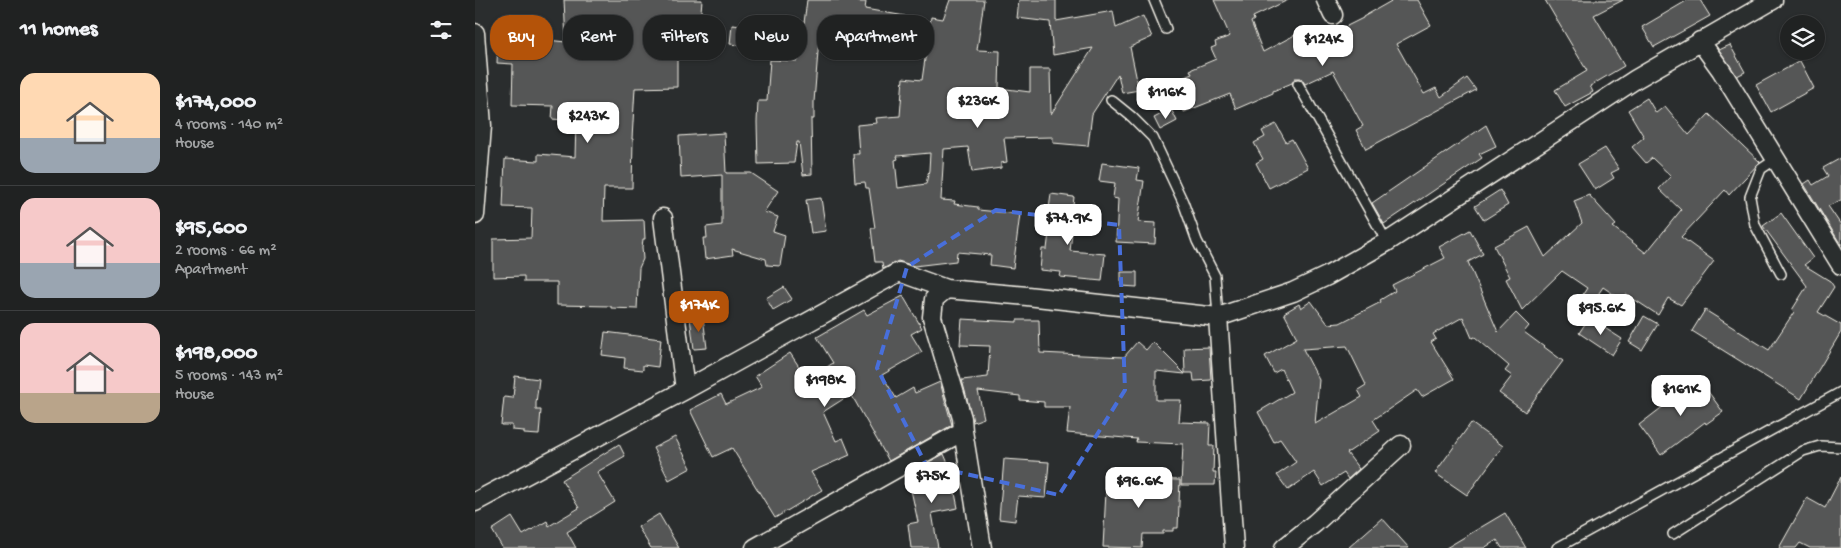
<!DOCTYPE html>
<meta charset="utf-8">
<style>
:root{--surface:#202222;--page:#2d2f2f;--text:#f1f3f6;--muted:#a2a4a5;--line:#3d3f40;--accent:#b45309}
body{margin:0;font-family:"Gochi Hand",sans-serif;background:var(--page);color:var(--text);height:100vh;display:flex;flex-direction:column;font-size:19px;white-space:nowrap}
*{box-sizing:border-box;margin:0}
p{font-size:16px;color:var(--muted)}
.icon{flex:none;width:28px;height:28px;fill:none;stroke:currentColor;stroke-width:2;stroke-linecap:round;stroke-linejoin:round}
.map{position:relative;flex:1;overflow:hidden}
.side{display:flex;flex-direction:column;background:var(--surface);width:475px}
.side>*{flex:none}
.banner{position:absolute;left:15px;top:15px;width:475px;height:45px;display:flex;gap:10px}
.fabs{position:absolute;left:1305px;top:15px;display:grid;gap:10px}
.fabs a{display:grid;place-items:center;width:45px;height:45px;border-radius:50%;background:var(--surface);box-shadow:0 1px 4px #0004,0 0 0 1px var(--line);font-size:25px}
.price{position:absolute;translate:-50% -42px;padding:0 11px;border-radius:10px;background:#fff;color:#222;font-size:16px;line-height:32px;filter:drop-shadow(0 1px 2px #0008)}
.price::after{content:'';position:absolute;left:50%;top:30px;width:15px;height:11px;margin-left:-8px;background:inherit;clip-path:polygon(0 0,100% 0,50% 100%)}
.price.selected{background:var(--accent);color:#fff}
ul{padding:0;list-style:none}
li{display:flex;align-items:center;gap:15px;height:125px;padding:0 20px}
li+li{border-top:1px solid var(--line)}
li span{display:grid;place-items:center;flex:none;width:140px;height:100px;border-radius:15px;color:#555}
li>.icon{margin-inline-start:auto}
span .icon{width:60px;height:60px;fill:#fffc;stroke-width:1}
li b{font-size:21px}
h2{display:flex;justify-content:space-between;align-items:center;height:60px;padding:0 20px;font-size:21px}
.chip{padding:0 18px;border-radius:20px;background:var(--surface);box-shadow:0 1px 4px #0004,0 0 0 1px var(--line);font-size:18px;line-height:45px}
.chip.selected{background:var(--accent);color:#fff}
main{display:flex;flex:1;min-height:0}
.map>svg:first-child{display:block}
.building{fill:#555756;stroke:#f4f1e8;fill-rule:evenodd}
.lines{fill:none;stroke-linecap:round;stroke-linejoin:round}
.service-casing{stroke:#f4f1e8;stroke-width:12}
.minor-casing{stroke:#f4f1e8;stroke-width:21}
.service{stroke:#2a2d2e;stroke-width:9}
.minor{stroke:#2a2d2e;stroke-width:18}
.marked{fill:none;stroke:#486fdb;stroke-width:4;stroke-dasharray:10 6;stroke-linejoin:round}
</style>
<main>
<section class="side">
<h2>11 homes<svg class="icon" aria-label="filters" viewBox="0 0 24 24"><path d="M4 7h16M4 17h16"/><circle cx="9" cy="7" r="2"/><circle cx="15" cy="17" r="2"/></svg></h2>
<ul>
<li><span style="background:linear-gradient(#ffd9b3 65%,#9aa5b1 0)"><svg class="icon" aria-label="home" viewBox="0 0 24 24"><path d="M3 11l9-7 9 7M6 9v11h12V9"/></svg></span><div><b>$174,000</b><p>4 rooms · 140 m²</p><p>House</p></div></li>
<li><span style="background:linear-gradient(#f6c9c9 65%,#9aa5b1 0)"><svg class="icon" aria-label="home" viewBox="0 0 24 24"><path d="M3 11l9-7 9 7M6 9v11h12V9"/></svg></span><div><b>$95,600</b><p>2 rooms · 66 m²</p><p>Apartment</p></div></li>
<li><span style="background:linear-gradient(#f6c9c9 70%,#b9a48a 0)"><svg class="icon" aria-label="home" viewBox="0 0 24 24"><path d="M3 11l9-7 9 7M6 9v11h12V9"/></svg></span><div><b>$198,000</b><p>5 rooms · 143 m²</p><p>House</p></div></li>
</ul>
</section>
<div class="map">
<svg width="1366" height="548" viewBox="0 0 1366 548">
<rect width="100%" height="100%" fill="#2a2d2e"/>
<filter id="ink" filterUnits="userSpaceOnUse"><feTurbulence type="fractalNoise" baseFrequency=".02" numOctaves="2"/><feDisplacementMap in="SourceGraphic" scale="10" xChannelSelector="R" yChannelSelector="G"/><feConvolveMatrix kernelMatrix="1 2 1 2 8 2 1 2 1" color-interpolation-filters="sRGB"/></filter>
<g filter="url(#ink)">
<path class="building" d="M89,0H227L224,34L202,32V87L160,88L157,139H158L157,188H129L128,221L169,220L170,239H168L167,247L168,259L164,268L162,309L136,308V306L82,305V282H49V276L18,277V239L56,238L57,208L28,207L30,159L63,161V154L100,157L101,121L77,119L78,106L37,105L38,64L22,63L23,39L72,41V40L91,42Z
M332,0H382V2H391L390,9L430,16L425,45L381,37V42L344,39L339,102V119H336L337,174L328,175L324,142H322L319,163L283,164L282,122L283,101H292L295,60L322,61L326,22L329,23Z
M475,0H509L502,50L525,51L524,88L555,92V69H575L576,114L618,48L578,55L575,22L542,18L544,0H581V21L638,11L641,28L668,16L677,37L655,47L664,90L647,93L643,74L617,114L613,146L578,143V137L529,138L532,162L526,163V168L497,172L493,147L469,149L466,200L480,201L479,204L503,207V210L545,214L538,268L515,265L516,255L482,252L481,261L439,266L423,261L408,269L407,262H400L396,228H400L394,188H391L390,182L380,183L378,154H384L382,125L402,123L401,118L425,116L428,78L447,80L456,17L468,19ZM455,153L454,170L451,184L423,188L420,160L423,159L422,156Z
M739,0H813L778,17L779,20L776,22L788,52L829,30L836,44L888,18V17L918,0H942L956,25L921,44L949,94L961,88L966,97L992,78L1001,90L891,149L881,130L888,126L858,71L830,84L826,78H820L817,83L798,91V93L761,109L755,94L709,112L697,82L717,74L715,70L741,59L736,48L741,46L740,42L755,36Z
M1070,0H1148L1119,15L1149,66L1115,86L1118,92L1090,107L1080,90L1112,71Z
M1213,0H1225L1235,16L1179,47L1167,27Z
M257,25L277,27L275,47L255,44Z
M1255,45L1270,72L1262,76L1244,50Z
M1325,61L1339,88L1296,112L1281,85Z
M1172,98L1181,113L1190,106L1214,135L1234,114L1285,162L1254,195L1250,190L1206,237L1239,261L1206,305L1193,298L1183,315L1151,294L1147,300L1128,287L1108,317L1098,310L1112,288L1087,271L1047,310L1031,279L1035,277L1019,246L1054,227L1070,257L1107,223L1099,201L1114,195L1141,225L1138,227L1171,253L1206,210L1184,189L1196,176L1177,158L1171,163L1157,147L1169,137L1153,110Z
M696,109L702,121L685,130L679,118Z
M801,124L811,142L817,139L833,168L794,188L781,163L788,159L779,143L790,137L787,131Z
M1011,125L1021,146L1004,154L1007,158L909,224L897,203Z
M249,133L251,173H276L303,191L289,212L303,217L298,231L310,235L305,266L292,265L291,259L257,249L258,255L230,259L228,238H232L231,227L247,225V175L206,178L204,136Z
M1130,148L1144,169L1136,173L1139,178L1120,190L1103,164Z
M1366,158V200L1353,206L1366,225V245L1329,184L1335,180L1338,185L1353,176L1348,168Z
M627,163L664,168L662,180L669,181L663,222L681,223L680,244L641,242L643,199L638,198L640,183L624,181Z
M1025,190L1033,205L1009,220L1000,206Z
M576,194L599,197L597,214L599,215L595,251L630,254L627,281L585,277L586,272L565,270L567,249H572L577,209H574Z
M346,198L351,231L336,233L331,200Z
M1306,213L1338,258L1329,265L1355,281L1359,287L1343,312L1366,325V332L1326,399L1217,331L1230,310L1294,350L1319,312L1317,310L1332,286L1288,226Z
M995,230L1008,254L993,262L1023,332L1041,313L1054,326L1049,332L1088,361L1050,412L1024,393L1037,376L1030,371L1034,366L1000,337L997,338L988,317L958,334L961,339L956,342L979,379L947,397L942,390L898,420L905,431L872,453L884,469L873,479L869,473L848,486L839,472L813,490L802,475L821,462L805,439L799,442L783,412L817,392L806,369L799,373L790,356L822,338L809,313L824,304L826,308L836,301L853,324L865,323L906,302L905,300L920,291L917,285L970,258L964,247ZM872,346L891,385L883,390L887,397L840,424L844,380L828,349Z
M646,272H662V287L646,286Z
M309,287L317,299L298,310L291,298Z
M428,296L447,328L436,334L447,352L407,375L421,398L438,388L440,393L465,382L477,425L414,461L376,394L348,412L361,441L368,438L375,455L336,472L347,490L300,518L257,448L238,457L215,410L246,394L251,404L287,387L280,376L315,353L333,380L358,363L342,337L389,310L392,315Z
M1169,316L1183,324L1167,350L1154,342Z
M228,317L232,348L219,349L215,318Z
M1114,318L1147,339L1137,355L1104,333Z
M487,319L542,322V320H564L565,353L649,357L662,342L671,350L678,342L710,374L681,371V400H706L704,422L735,423L734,446H739L738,472H741L740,485H706L708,444L661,442L662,439L592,433L595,407H569V402L545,400V396L503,391L509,418L498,422L487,380L513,377L515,346L485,345Z
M130,332L186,339L183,367L168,365V370L149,368L150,358L127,355Z
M734,347L736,380L719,381L718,373H710L709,348Z
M40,376L64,379L61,403V410H66L64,435L49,434V431L37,430V425H26L29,397L38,398Z
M1224,379L1248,412L1231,424L1230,422L1186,455L1164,425Z
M996,423L1028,446L992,495L960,473Z
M200,437L216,468L194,480L178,448Z
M144,444L150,456L122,472L140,502L92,532L101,548H26L27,547L17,530L37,517L48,535L72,521L74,526L104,508L87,480Z
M469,454L475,468L483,508L457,513L463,548H436L433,524L443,522L436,490L461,485L452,463Z
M529,459L574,462L571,498L543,496L540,521L524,519Z
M632,473L654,474V479L705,480L703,528H698V531H688V534H668L667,548L628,547Z
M1366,477V548H1335L1325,543L1321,548H1304L1332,498L1350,508Z
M1030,513L1051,548H1027L1022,540L1009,548H971Z
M184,514L204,548H176L163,527Z
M907,518L934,548H873Z"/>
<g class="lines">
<g class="service-casing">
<path id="service" d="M679,0L691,29
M823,84L912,242
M636,100L657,117L678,138L708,202L722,241L740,276L743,317
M1301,159L1286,169L1275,197L1280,225L1306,274
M1198,534L1328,451L1345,446L1366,447
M1082,548L1366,392"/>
</g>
<g class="minor-casing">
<path id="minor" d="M851,0L858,15
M0,33L7,126
M1225,41L1246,70L1366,265
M0,126H7L0,215
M188,218L210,390
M743,317L759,548
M0,502L210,390L424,272L471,289
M280,548L488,431
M507,548L488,431L487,418L457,317L459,299L471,289L552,296L743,317L818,292L852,276L912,242L1161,79L1298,0
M809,548L840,523L926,445"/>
</g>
<use href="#service" class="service"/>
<use href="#minor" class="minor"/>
</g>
</g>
<path class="marked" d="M521,210L644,225L650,390L584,495L451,465L402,368L432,267Z"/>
</svg>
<div class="fabs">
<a><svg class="icon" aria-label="layers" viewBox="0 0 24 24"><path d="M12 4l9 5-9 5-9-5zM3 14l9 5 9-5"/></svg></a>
</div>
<b class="price" style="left:848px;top:67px">$124K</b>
<b class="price" style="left:691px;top:120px">$116K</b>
<b class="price" style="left:503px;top:129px">$236K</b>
<b class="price" style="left:113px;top:144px">$243K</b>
<b class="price" style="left:593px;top:246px">$74.9K</b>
<b class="price selected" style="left:224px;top:333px">$174K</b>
<b class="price" style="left:1126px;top:336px">$95.6K</b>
<b class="price" style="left:350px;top:408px">$198K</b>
<b class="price" style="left:1206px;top:417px">$161K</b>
<b class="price" style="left:457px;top:504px">$75K</b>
<b class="price" style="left:664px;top:509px">$96.6K</b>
<div class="banner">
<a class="chip selected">Buy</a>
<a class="chip">Rent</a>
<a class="chip">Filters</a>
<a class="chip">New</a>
<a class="chip">Apartment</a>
</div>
</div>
</main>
